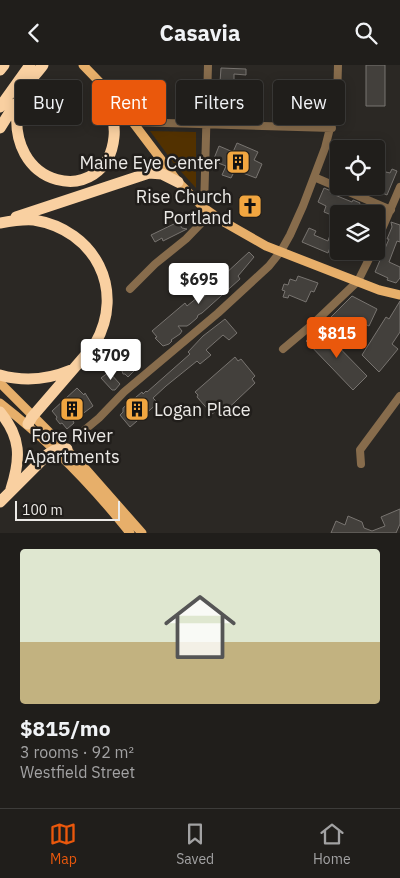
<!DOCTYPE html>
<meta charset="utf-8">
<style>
:root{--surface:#201e1b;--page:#282724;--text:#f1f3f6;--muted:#a2a2a3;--line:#3d3c3a;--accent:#ea580c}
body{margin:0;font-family:"IBM Plex Sans",sans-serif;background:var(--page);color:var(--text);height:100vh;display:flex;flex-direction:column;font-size:19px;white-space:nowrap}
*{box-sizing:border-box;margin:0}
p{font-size:16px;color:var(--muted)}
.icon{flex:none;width:28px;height:28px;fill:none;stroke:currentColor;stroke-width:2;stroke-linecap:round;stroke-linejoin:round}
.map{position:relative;height:468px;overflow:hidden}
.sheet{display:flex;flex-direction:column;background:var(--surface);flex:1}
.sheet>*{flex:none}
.hud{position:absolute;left:15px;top:15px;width:370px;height:45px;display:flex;gap:10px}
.fabs{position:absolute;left:330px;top:75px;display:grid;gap:10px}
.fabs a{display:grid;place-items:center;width:55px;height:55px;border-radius:5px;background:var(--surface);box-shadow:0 2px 12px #0003,0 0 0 1px var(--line);font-size:25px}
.scale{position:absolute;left:15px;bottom:12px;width:105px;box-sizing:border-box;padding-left:5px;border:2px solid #eceae7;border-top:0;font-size:14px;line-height:18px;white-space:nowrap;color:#eceae7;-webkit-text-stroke:4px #211e1b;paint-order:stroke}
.price{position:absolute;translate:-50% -42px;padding:0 11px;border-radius:5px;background:#fff;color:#222;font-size:16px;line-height:32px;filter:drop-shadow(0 1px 2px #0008)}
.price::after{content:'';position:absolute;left:50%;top:30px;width:15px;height:11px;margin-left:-8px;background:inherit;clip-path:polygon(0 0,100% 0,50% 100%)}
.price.active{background:var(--accent);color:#fff}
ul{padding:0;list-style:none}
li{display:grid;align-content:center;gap:10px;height:265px;padding:0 20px}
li+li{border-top:1px solid var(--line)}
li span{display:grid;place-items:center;height:155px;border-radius:5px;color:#555}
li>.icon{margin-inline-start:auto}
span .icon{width:90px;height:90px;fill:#fffc;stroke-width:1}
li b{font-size:21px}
.pill{padding:0 18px;border-radius:5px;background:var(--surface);box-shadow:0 2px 12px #0003,0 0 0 1px var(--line);font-size:18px;line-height:45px}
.pill.active{background:var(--accent);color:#fff}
header{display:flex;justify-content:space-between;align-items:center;height:65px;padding:0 20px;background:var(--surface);font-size:22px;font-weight:700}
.menu{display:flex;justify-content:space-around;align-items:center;height:70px;border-top:1px solid var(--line);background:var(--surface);font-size:14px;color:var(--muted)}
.menu a{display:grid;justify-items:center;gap:2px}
.menu .active{color:var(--accent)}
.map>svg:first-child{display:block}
.green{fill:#523100}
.building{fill:#43403c;stroke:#787470}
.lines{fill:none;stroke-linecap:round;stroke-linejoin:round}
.minor{stroke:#876c4c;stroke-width:8}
.major{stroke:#e7af6a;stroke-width:9}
.highway{stroke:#f9d0a1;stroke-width:11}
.labels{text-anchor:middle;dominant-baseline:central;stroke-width:5;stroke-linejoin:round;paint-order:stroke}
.poi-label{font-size:18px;fill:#eceae7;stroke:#211e1b;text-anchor:end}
</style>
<header><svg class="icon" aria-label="back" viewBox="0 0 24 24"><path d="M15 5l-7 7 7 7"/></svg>Casavia<svg class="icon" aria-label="search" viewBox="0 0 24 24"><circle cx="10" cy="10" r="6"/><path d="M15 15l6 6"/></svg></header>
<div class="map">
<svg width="400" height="468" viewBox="0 0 400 468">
<rect width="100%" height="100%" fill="#2b2824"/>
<path class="green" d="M150,66L196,67V123L175,100Z"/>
<path class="building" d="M366,0H385V41H366Z
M221,3L246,4V10L234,9V18L220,17Z
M296,15H313V21H310V32L297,31V25H304V20L296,19Z
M216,30L256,32L255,37H259V49H249V51L216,49Z
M237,78L258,87L254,95L262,99L256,113L235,105L231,113L222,110L226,101L213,96L219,81L233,87Z
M392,104L397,106L387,130L366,121H380L386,107L390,108Z
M324,123L331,126L330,128L352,137L353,135L360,138L356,149H339V153L324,147L326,141L318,137Z
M178,157L182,163L187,164L163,176L162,173L155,177L151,170Z
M391,157L400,160V177L397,176L389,197L400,202V213L396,218L387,215L388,213L375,207L389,174H387L392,162Z
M309,163L316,166L314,170L328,176L330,170L339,174V183L331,180L328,188L302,177Z
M249,187L254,192L238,211L240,214L202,248L198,250L197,253L190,259L187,261H178L182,266L180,269L171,275L172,276L169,279L163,281L155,273L157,272L152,266L185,238L187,241L198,232L200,235L208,228L207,226L226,211L224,210Z
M298,211L318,218L314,227L311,226L306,237L289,230L288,233L283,232L285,226L282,225L284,219L288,220L290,214L296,216Z
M352,231L377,244L369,261L358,256L356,259L346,253L339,259L331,252Z
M400,236V267L392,279L398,284L379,307L362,290L386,252L389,254Z
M225,254L237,268L229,275L223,270L206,285L211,290L200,299L197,296L166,321L153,333L158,338L130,362L120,350L123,347V343L142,327L143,329L146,326L147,327L190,289L188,287L203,271Z
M320,263L367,311L353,325L306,276Z
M235,292L238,296L241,294L255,311L252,314L255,318L220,351L216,346L212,349L197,332L198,330L195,327Z
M124,295L134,306L128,312L125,309H123L122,306L117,301Z
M109,307L120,319L115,325H112L101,313Z
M77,323L84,330L85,328L93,341L73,356L74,358L67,364L62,358L60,359L56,354L57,352L52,346Z
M400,444V459L396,468H331L336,456L345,460L348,451L362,457L364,463L372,466L385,461L381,452Z"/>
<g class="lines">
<path class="minor" d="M133,57L332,63
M314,112L391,145
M204,143L208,0
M376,178L400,122
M130,224L155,199L186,174L211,148
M283,284L314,258L358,216L373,186
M81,368L99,353L124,327L218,248L269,201L281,186L290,170L303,141L325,83L337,35L338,0
M361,399L360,385L400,331"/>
<path class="major" d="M83,0L113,31L178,117L204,143L224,157L266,181L379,225L400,230
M0,318L83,401L142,468
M0,338C49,376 92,420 130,468"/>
<path class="highway" d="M43,0C36,10 23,22 19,34C0,126 107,144 114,72C116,54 107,37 103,20
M0,5L4,0
M0,42L30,0
M0,63L15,39
M16,152L149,108L162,109L178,117
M0,158C11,156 23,154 34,155C95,165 126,225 95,279L32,352L28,359
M0,310C25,317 47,315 71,305
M0,347C21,372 21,393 11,424
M0,437L48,389L55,385L67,384"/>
</g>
<defs>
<g id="building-square" transform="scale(1.25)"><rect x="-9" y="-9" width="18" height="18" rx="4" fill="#f1a640" stroke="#211e1b"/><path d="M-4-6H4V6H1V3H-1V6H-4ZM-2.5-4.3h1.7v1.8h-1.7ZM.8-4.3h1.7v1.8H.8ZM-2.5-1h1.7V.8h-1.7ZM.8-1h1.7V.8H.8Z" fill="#111"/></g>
<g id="church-square" transform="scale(1.25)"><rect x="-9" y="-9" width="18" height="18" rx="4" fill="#f1a640" stroke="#211e1b"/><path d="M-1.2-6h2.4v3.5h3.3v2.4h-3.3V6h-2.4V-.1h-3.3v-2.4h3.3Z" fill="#111"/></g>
</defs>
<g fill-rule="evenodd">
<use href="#building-square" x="238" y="97"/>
<use href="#church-square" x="250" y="141"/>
<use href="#building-square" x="72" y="344"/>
<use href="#building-square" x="137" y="344"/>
</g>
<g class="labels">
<g class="poi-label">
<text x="220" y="97">Maine Eye Center</text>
<text x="232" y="131">Rise Church<tspan x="232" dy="21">Portland</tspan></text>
<text x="154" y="344" text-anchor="start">Logan Place</text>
<text x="72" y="370" text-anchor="middle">Fore River<tspan x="72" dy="21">Apartments</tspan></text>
</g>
</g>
</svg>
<div class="fabs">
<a><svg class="icon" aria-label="locate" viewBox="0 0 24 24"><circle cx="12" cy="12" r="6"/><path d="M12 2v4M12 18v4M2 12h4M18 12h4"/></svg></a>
<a><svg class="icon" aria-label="layers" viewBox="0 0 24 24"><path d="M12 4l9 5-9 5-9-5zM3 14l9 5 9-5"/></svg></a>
</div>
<div class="scale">100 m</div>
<b class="price" style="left:199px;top:240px">$695</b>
<b class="price active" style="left:337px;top:294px">$815</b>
<b class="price" style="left:111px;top:316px">$709</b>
<div class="hud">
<a class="pill">Buy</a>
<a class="pill active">Rent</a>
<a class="pill">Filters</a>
<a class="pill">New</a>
</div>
</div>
<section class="sheet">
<ul>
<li><span style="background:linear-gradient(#dfe7d0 60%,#c2b280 0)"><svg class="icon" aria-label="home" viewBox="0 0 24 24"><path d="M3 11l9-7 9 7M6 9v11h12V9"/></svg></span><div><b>$815/mo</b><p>3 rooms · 92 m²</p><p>Westfield Street</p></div></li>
</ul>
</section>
<nav class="menu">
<a class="active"><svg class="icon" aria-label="map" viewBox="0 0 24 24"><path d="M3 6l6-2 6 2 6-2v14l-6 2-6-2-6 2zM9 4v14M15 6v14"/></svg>Map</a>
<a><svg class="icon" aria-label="saved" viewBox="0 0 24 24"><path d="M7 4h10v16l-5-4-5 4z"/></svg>Saved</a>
<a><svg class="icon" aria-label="home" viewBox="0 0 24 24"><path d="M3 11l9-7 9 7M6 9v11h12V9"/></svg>Home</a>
</nav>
